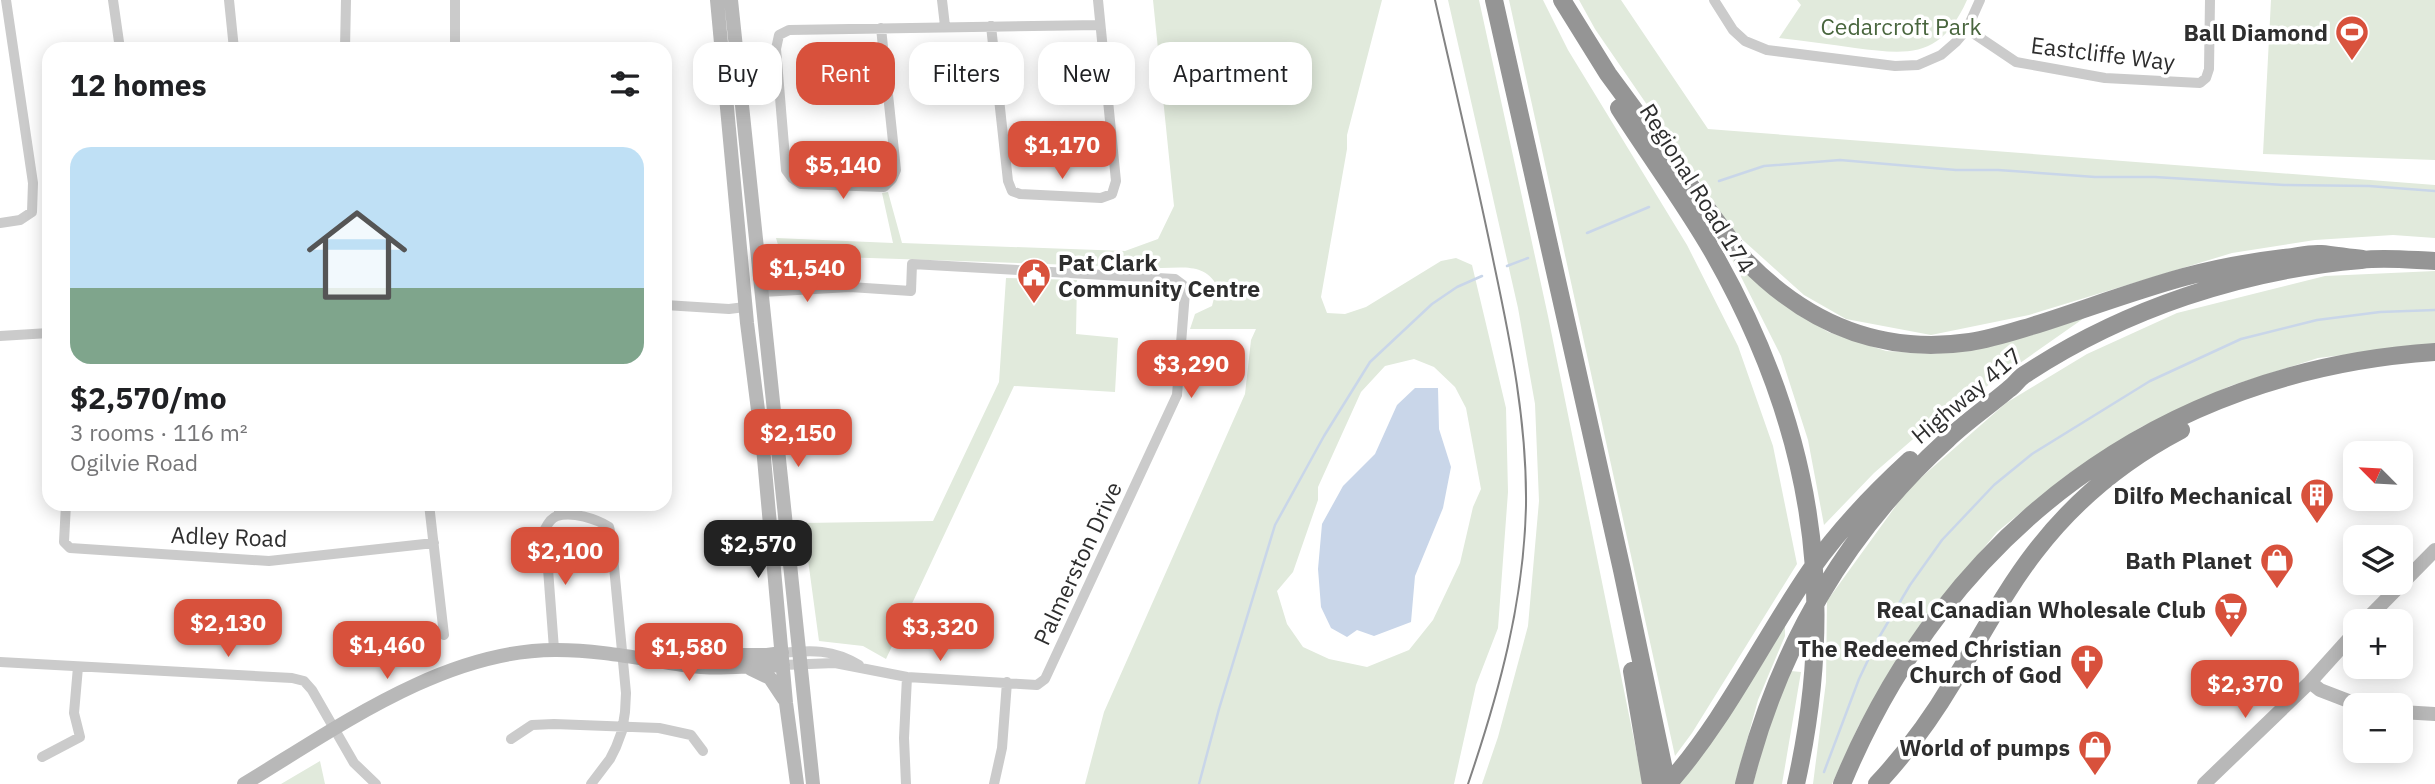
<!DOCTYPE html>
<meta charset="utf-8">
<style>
:root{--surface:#fff;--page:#f6f6f6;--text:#202124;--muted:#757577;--line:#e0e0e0;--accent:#d8513c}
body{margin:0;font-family:"IBM Plex Sans",sans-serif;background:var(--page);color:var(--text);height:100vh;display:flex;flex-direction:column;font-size:26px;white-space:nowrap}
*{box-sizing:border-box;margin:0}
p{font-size:23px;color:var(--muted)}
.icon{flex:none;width:38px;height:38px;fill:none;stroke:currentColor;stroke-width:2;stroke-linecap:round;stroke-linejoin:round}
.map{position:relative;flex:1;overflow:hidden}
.sheet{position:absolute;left:42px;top:42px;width:630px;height:469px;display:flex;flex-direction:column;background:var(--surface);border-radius:21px;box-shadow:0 4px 18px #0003}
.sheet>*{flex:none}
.top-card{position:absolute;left:693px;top:42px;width:665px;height:63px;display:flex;gap:14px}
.needle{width:46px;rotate:294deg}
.controls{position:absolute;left:2343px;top:441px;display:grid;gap:14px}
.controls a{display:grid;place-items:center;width:70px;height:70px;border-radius:14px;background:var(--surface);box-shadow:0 4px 18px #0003;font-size:35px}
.price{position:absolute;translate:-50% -60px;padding:0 16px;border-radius:14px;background:var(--accent);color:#fff;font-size:23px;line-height:46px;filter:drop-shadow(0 2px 4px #0008)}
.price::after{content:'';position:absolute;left:50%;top:42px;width:21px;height:16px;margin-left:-10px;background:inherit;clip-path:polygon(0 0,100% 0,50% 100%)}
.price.selected{background:#222;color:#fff}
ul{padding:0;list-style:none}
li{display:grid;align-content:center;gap:14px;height:371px;padding:0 28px}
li+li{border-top:2px solid var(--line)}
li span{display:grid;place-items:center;height:217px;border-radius:21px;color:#555}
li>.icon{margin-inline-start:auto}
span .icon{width:126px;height:126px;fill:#fffc;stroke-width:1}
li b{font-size:30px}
h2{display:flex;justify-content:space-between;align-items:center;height:84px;padding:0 28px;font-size:30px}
.pill{padding:0 24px;border-radius:21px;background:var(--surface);box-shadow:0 4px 18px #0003;font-size:24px;line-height:63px}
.pill.selected{background:var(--accent);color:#fff}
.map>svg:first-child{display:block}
.green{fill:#e1eadc;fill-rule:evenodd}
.water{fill:#c9d6e9}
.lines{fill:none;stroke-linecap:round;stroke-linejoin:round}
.stream{stroke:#c9d6e9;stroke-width:2.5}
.street{stroke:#cbcbcb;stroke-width:10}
.secondary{stroke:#b8b8b8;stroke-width:14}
.highway{stroke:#959595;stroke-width:18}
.tram{stroke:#838383;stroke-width:2}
.labels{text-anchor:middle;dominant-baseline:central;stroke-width:7;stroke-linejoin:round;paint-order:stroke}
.park-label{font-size:23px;fill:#49663e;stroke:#fff}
.poi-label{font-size:23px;font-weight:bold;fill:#2e2e2e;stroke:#fff;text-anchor:end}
.street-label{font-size:23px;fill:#2e2e2e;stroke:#fff}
</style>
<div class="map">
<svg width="2435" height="784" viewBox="0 0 2435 784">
<rect width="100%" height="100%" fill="#fff"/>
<path class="green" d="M1153,0H1382L1347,135V149L1321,297L1327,313L1345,314L1366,307L1441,261L1456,258L1472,265L1506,408L1508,492L1498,628L1476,685L1454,784H1085L1104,712L1245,394L1251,340L1256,329H1190L1195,314L1212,306L1217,286C1205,263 1182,268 1161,268L781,255L776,238L893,243L882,193L888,192L902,243L1125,251L1158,239L1174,206ZM1414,359L1434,367L1455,387L1466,408L1481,489L1473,507L1460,563L1433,620L1409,650L1367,667L1329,659L1303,647L1287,624L1277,591L1293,572L1318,500V487L1361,392L1385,366Z
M1448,0H1479L1548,316L1643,784H1482L1498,737L1528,626L1539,501L1535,404L1518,308Z
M1509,0H1543L1568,50L1687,245L1738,346L1773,446L1797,564L1692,733L1675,756Z
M1579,0H1621L1708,129L2435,185V238L2393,235L2315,240L2232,253L2029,315L1931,335L1846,319L1804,295L1735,233L1595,29Z
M1797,0H1967C1941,58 1910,55 1855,48C1830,44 1804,41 1779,38L1801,5Z
M2271,0H2435V160L2263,154Z
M1732,259L1770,294L1828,332L1886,351L1933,354L1980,348L2087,316L1920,433L1874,473L1824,525L1808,440L1781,356Z
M2435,271V344L2318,358L2230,386L2141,427L2068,474L1997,532L1919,626L1859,725L1832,784H1813L1826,682L1827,601L1908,489L2006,403L2087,354L2177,313L2325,276Z
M1006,278L1077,280L1076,334L1118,338L1115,392L1014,386L886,659L863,646L819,641L803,523L933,521L999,382Z
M1785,624V636L1758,700L1735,784H1679Z
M1791,671L1801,672L1782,784H1753L1767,730Z
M320,761L325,784H281Z"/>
<path class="water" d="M1415,388H1438L1439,429L1451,467L1443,508L1415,576L1411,622L1374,636L1357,630L1347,637L1331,628L1321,607L1318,569L1322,524L1343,486L1375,454L1397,405Z"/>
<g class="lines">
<path class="stream" d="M1719,181L1764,166L1840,160L1956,170H1998L2095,177H2155L2284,185L2369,186L2435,191
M1587,233L1649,207
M1507,266L1528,258
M1824,772L1859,679L1878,639L1910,585L1942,540L1994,485L2032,454L2150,381L2241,339L2317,320L2380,312L2435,310
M1199,784L1219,709L1275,525L1324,436L1370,362L1432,304L1457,287L1482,276"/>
<path class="street" d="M113,0L120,49
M229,0L234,49
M455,0V49
M942,0L945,26
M1714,0L1733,30L1745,41L1767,50L1895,66L1918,65L1941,55L1956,42L1967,29L1980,0
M991,26L1008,181L1012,191L1020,194L1101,198L1112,194L1116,181L1098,0
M881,28L896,170L892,179L884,187L801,184L792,178L786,170L776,49L779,35L789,30L1100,25
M1967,29L2016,62L2105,78L2200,83L2206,78L2209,69L2210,0
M345,49L346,0
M0,223L20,220L32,212L33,183L6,0
M762,292L850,287L911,291L912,264L1175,279L1183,285L1185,292L1177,395L1045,679L1037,685L907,677L835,663L783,665
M665,305L729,309L745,307
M0,336L49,333
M66,504L64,542L70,548L269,561L434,543
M429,504L444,635
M559,504V515
M554,649L545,529C548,523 551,518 557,516C572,511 597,519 609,527L611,535L626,693L625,712L622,731L616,747L610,759L591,784
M782,653C811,650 833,649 859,665
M0,662L292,678L304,681L312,690L354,763L376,784
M511,739L532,725L554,724L659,728L691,735L703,751
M42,757L80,737L74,713L78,667
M906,784L904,738L907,677
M994,784L1002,748L1007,682"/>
<path class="secondary" d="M717,0L747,323L764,458L786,703L797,784
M731,0L813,784
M2365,621L2435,550
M661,655H767L782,653
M751,669L770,678L784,699
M2310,682L2320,690L2359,705
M2401,712L2435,714
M244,784C337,728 445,649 557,650C600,650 641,659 683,665C716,670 750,666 783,665
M2204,784L2310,682L2356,631"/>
<path class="highway" d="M1494,0L1622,570L1667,784
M1562,0L1608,74L1745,260C1807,324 1881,355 1970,342C1991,339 2012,332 2032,326C2083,310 2133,291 2184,277C2217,268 2250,262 2284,258C2296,257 2309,253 2321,254C2335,255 2349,258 2363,259
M1619,108C1650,157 1685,203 1714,254C1811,425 1839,592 1796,784
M1632,671L1651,784
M1668,784C1725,720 1762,641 1810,571C1839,529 1873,494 1910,460
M1744,784C1778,649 1844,533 1948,439C1967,421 1989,406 2009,389C2015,385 2018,379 2024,375C2124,309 2242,270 2361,260C2385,257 2411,260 2435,261
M1842,784C1946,532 2161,370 2435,352
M1877,784C1906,753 1931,719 1953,682C1980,639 2004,592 2035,552C2074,501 2124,460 2181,430"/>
<path class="tram" d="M1435,0C1455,88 1476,176 1494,264C1511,344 1527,423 1526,505C1524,602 1499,693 1468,784"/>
</g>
<defs>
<g id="stadium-pin" transform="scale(1.75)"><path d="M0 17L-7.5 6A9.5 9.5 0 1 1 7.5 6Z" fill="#d8513c" stroke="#fff"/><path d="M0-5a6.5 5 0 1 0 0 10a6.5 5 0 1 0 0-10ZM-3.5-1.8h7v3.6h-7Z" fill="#fff"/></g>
<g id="civic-pin" transform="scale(1.75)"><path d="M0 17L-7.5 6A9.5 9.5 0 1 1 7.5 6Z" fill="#d8513c" stroke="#fff"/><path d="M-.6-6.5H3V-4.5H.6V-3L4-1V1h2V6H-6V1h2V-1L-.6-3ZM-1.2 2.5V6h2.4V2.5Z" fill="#fff"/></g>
<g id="building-pin" transform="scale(1.75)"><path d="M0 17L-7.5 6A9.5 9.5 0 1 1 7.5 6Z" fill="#d8513c" stroke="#fff"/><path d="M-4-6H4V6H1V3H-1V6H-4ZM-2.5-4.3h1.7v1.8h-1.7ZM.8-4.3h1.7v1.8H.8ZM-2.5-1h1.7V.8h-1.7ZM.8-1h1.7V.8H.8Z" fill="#fff"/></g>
<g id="shop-pin" transform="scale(1.75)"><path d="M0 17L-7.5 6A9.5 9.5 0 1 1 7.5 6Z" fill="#d8513c" stroke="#fff"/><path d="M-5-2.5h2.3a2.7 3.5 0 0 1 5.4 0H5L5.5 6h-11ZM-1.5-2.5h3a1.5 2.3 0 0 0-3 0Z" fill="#fff"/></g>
<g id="supermarket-pin" transform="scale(1.75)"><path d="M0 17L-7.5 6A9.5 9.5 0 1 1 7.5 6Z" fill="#d8513c" stroke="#fff"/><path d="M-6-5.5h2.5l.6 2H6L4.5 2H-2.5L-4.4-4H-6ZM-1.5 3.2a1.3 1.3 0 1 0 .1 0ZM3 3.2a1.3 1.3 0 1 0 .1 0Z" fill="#fff"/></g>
<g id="church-pin" transform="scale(1.75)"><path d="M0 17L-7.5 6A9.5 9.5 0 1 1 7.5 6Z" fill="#d8513c" stroke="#fff"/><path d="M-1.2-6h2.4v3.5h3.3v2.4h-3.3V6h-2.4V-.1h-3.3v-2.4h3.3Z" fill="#fff"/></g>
</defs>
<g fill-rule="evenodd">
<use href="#stadium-pin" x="2352" y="32"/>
<use href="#civic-pin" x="1034" y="275"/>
<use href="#building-pin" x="2317" y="495"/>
<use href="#shop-pin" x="2277" y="560"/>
<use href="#supermarket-pin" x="2231" y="609"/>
<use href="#church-pin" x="2087" y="661"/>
<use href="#shop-pin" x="2095" y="747"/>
</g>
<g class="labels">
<g class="park-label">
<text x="1901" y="26">Cedarcroft Park</text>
</g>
<g class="poi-label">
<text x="2328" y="32">Ball Diamond</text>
<text x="1058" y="262" text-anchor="start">Pat Clark<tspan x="1058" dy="26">Community Centre</tspan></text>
<text x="2292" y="495">Dilfo Mechanical</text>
<text x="2252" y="560">Bath Planet</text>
<text x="2206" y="609">Real Canadian Wholesale Club</text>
<text x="2062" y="648">The Redeemed Christian<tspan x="2062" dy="26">Church of God</tspan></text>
<text x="2070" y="747">World of pumps</text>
</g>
<g class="street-label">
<text transform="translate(2103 53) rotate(7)">Eastcliffe Way</text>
<text transform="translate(1698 188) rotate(58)">Regional Road 174</text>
<text transform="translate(1966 395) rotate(-40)">Highway 417</text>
<text transform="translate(229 536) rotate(2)">Adley Road</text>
<text transform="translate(1077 563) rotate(-65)">Palmerston Drive</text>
</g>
</g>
</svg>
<div class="controls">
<a><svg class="needle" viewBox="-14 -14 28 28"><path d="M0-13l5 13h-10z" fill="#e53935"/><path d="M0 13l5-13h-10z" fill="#757577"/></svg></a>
<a><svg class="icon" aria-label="layers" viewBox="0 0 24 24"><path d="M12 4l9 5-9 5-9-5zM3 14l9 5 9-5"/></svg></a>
<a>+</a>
<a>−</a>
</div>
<b class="price" style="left:1062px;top:181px">$1,170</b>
<b class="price" style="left:843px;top:201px">$5,140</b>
<b class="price" style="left:807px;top:304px">$1,540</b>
<b class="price" style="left:1191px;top:400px">$3,290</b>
<b class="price" style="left:798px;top:469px">$2,150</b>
<b class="price selected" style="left:758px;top:580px">$2,570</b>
<b class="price" style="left:565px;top:587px">$2,100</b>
<b class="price" style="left:228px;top:659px">$2,130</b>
<b class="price" style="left:940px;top:663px">$3,320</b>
<b class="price" style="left:387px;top:681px">$1,460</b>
<b class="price" style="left:689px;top:683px">$1,580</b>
<b class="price" style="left:2245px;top:720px">$2,370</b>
<div class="top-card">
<a class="pill">Buy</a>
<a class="pill selected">Rent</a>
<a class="pill">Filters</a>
<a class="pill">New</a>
<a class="pill">Apartment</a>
</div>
<section class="sheet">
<h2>12 homes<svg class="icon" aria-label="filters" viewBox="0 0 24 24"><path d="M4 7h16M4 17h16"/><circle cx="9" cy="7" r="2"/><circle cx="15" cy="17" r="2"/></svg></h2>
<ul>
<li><span style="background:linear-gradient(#bfe0f5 65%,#7fa58c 0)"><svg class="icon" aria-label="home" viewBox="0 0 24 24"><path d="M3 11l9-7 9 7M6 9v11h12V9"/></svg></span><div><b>$2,570/mo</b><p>3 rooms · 116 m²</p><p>Ogilvie Road</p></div></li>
</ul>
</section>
</div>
